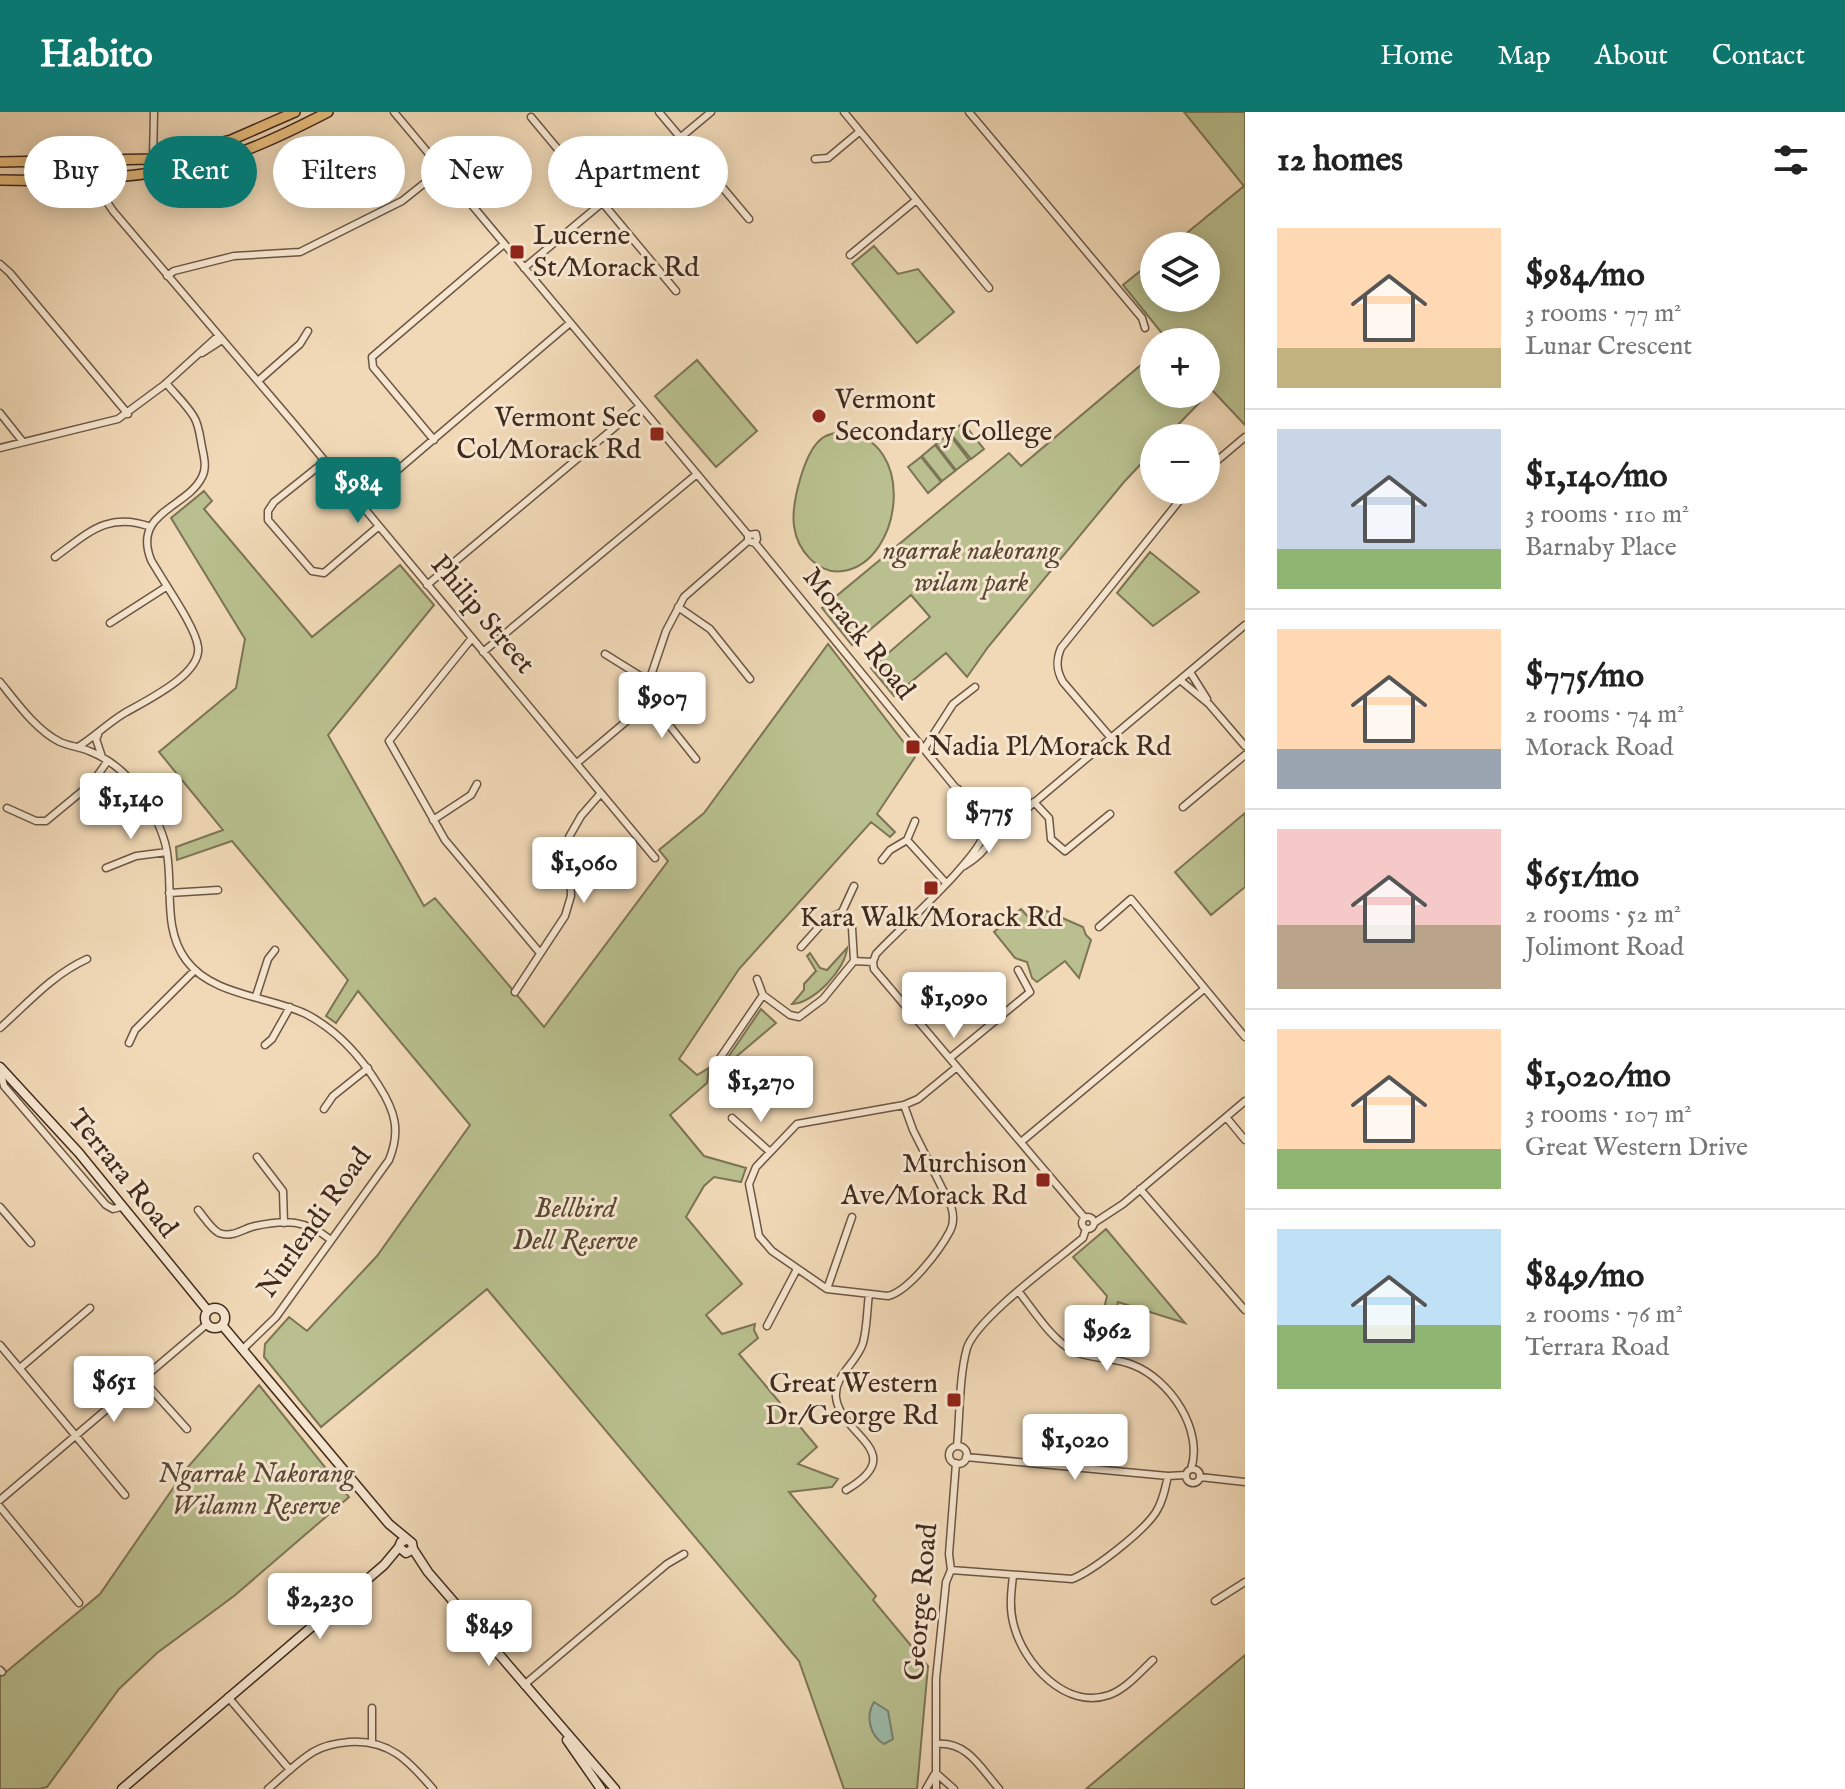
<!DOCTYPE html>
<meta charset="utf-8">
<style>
:root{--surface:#fff;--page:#f2f2f2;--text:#222;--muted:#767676;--line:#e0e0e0;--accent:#0f766e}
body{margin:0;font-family:"IM FELL English",serif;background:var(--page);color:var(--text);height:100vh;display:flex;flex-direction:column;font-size:30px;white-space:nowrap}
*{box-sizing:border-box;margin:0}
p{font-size:26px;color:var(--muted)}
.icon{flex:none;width:44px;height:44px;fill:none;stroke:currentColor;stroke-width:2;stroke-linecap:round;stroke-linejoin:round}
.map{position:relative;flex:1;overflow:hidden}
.drawer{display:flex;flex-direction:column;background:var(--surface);width:600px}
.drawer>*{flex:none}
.banner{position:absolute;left:24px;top:24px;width:760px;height:72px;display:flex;gap:16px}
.fabs{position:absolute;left:1140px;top:120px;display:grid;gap:16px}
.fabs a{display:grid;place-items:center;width:80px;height:80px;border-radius:50%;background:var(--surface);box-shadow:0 4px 20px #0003;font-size:40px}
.price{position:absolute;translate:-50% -68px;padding:0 18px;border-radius:8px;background:#fff;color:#222;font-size:26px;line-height:52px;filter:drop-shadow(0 2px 4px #0008)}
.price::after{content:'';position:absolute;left:50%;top:48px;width:24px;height:18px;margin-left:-12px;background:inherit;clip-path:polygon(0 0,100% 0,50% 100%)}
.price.active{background:var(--accent);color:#fff}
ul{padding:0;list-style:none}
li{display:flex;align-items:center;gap:24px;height:200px;padding:0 32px}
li+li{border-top:2px solid var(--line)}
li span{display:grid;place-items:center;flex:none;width:224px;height:160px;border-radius:0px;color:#555}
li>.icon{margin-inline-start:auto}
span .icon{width:96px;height:96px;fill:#fffc;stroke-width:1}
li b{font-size:34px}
h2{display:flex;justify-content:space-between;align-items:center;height:96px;padding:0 32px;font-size:34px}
.pill{padding:0 28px;border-radius:36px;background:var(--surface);box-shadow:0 4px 20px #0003;font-size:28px;line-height:72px}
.pill.active{background:var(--accent);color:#fff}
header{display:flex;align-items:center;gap:48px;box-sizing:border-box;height:112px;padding:0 40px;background:var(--accent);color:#fff}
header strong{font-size:38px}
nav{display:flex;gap:44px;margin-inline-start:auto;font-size:28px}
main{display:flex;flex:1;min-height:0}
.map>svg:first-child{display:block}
.green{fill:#b9bf8e;stroke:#7c7456;stroke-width:2}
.water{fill:#9cbba9;stroke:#778171;stroke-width:2}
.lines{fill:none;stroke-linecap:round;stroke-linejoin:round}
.street-casing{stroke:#6c5644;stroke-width:9}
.secondary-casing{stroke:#402a1e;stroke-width:11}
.primary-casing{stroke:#402a1e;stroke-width:12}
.street{stroke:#f6e6d0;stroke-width:6}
.secondary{stroke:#f6e6d0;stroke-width:8}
.primary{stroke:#e8bc7c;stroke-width:9}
.poi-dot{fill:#8f2418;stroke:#f6e6d0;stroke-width:3}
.labels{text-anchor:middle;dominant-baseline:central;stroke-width:6;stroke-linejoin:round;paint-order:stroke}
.poi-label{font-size:28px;fill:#402a1e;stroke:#f6e6d0;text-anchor:start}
.park-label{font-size:28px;font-style:italic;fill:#584834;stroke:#f6e6d0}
.street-label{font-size:28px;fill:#402a1e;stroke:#f6e6d0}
</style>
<header>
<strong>Habito</strong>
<nav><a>Home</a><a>Map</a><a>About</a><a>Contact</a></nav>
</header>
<main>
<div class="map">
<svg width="1245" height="1677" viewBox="0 0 1245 1677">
<rect width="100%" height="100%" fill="#f1d9b7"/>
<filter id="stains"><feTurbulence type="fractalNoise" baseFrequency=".0025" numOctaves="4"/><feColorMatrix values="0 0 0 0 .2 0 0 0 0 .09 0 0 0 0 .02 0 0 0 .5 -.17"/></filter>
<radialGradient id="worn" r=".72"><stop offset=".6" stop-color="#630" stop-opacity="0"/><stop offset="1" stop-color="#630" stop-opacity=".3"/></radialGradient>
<path class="green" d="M1184,0H1245V313L1212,278L1165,326H1154V338L1124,370L988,535L967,565L946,541L894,584L871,556L930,505L911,483L852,533L822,496L1009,341L1021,354L1154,242V282H1206V230H1169L1123,173L1154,148V186H1206V134H1171L1244,74Z
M874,134L898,162L918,157L954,200L917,231L852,152Z
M697,248L757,319L716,355L655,284Z
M963,311L984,337L971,347L950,321Z
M843,320C918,326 903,450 843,459C817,463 797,437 794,414C791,392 804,342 820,328C826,322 835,321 843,320Z
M949,322L969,348L956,358L936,332Z
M935,333L955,359L942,369L922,344Z
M921,345L941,370L928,381L908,355Z
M204,379L212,389L204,397L312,525L400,453L434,493L328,623L424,794L435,786L544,915L668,749L659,738L704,701L828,532L915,645L877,702L895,720L890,725L871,710L739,857L679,947L697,963L709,956L707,971L670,1003L704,1044L746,1056L741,1070L714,1065L704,1074L686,1105L742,1172L706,1203L722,1222L755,1212L754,1218L758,1226L739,1242L817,1335L798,1352L838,1367L832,1375L789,1380L876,1484L873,1488L928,1554L917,1677H844L799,1549L487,1177L321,1315L264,1245L265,1232L289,1205L307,1219L377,1144L470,1013L358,879L336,911L326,904L348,868L232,729L177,748L176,735L223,718L159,640L236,576L245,527L171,406Z
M1150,440L1199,480L1153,514L1117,481Z
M1245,701V775L1211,803L1175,760Z
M1021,797L1030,807L1042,797L1083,815L1086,823L1091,828L1079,866L1065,849L1037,870L1032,866L1027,850L1015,846L994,820Z
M847,836C846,857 813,892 792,892L804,878V872L816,859L807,844L810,841L820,856L827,858Z
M761,897L776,911L730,950L727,947Z
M1106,1117L1185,1211L1118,1190L1108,1239L1094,1238L1107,1184L1073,1145Z
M259,1273L349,1385L234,1484L157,1541L119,1577L47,1675L39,1677H0V1565L100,1482L187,1356Z
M1245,1543V1677H1086Z"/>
<path class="water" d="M874,1590L888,1599L893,1627L884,1632C870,1624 865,1604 874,1590Z"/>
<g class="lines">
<g class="street-casing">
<path id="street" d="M394,0L748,423
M659,0L749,107
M844,0L989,176
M969,0L1142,206L1145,216
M531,5L676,179
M153,47L154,0
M815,47L828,46L859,20
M99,65L101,81L113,99L295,313L655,746
M850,143L915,89
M0,152L10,161L128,302
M524,156L711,0
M167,164L174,159L234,144L300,140L402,89L441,58
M202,241L222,228
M258,269L300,232L308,219
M0,301L23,330
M434,328L373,255L372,245L504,132
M0,336L118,307L164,273L218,224
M324,350L274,390L268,399V408L312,459L324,461L379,414
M1206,358L1245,325
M360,390L570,211
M755,431L757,427L756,422L748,423V429L755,431L955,675C984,703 1013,724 964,754
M55,445C88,421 108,399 151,415
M427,473L640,294
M678,495L710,517L750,567
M110,511L166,475
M472,526L389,629L445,728L540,841
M483,540L697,362
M605,542L650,570
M1190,560L1207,587
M1180,568L1209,592L1245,634
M0,570C17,591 36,618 60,630C69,634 80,635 89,639C113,648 135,669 148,691C156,706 165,724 167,741C173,777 163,817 186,848C212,884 269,884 306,902C337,918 361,945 379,974C395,999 401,1019 389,1048L276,1205L242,1238
M641,593L669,613L696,647
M98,623L96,627L102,645
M1111,626L1063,570C1056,558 1056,548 1061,536L1188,378
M78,635C94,625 107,612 123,602C143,590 202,563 198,535C196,515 162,468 151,448C132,400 187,396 202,365C207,356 204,345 202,335C200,325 199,313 194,305C187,293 175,282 166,271
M924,637L953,592L975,575
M577,651L629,607L641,593L666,519L684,485L748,429
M958,677C963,687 984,711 984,720C983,743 895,821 876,842L873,850L874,857L1084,1105
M1034,690L1049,706L1051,727L1065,739L1110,702
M1183,695L1245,643
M7,696L36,709H46L92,671L107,650
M433,708L471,683L477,672
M987,718L1002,715L1017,705L1245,513
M907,728L946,771
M882,748L890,738L907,728L915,709
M106,756L136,744L167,740
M169,781L218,778
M842,800L854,774
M1099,815L1131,787L1245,925
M801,835L826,807L842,800L852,816L854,849
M757,867L763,883
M515,880L565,804L571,784L569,725L581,704L601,681
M256,884L268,847L275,838
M0,916C28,891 52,863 87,847
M129,931L135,918L195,858
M265,933L272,927L290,895
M950,946L1030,880L1018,858
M718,949L763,883L790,903L799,905L823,887L854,849L873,850
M4,959L2,966L4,974L106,1093L113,1097L121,1095
M904,993L913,1018L951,1094C954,1103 954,1111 950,1119C940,1138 909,1179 888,1184L827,1177L772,1139L759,1124L749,1072L756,1055L797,1012L904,993L918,987L957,955
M324,997L333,984L368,956
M1226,1005L1245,1028
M732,1006L770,1040
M1021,1030L1204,877
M257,1045L283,1079L284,1111
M1140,1077L1245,1198
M0,1095L31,1131
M198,1098C204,1105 211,1117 219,1121C233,1126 242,1117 255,1114C286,1107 306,1108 331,1128
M1082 1111a6 6 0 1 1 12 0a6 6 0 1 1-12 0Z
M1094,1111L1123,1092L1245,989
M827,1177L852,1105
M1019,1180C1034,1199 1052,1228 1073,1239C1092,1248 1114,1245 1133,1253C1169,1267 1204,1317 1191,1357
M767,1214L797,1157
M0,1233L125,1383
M20,1256L90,1196
M143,1268L187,1317
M957,1334C960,1304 959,1264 967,1236C977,1206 1056,1149 1083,1126L1086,1117
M949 1343a9 9 0 1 1 18 0a9 9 0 1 1-18 0Z
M966,1345L1168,1364L1186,1363
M1186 1364a7 7 0 1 1 14 0a7 7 0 1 1-14 0Z
M1200,1365L1245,1370
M846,1378C911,1340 840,1324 836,1285C834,1263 857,1251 863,1231C867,1216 867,1198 869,1182
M0,1388L207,1212
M0,1395L79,1491
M951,1458L1072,1467C1093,1459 1144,1419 1156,1400C1163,1389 1165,1377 1168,1364
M1013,1464C1011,1481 1009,1497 1014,1514C1024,1552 1066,1598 1109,1583C1126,1577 1140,1560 1153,1548
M1215,1489L1245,1470
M0,1558L2,1560
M524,1573L667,1452L684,1442
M228,1585L290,1658
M372,1629V1596
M936,1632C967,1629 980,1655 999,1677
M936,1661L954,1677
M268,1677C282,1665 297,1650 313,1640C323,1634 337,1631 349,1630C389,1627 409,1649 433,1677
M926,1677L934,1663
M936,1677V1567L946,1470L951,1458L949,1442L956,1351"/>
</g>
<g class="secondary-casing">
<path id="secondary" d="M0,955L79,1041L208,1199
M205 1206a10 10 0 1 1 20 0a10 10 0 1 1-20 0Z
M222,1213L389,1412L412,1431L413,1437L406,1441L399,1435L401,1430L406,1428
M413,1437L428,1460L615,1677
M567,1628L601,1677
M122,1677L384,1453L399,1435"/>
</g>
<g class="primary-casing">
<path id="primary" d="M0,50L153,47L231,28L295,0
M0,68C79,70 163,66 238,41C269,30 299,15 328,0"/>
</g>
<use href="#street" class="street"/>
<use href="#secondary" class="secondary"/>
<use href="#primary" class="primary"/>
</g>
<g class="poi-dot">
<rect x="509" y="132" width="16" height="16" rx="4"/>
<circle cx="819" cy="304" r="8"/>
<rect x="649" y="314" width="16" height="16" rx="4"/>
<rect x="905" y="627" width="16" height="16" rx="4"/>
<rect x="923" y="768" width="16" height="16" rx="4"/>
<rect x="1035" y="1060" width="16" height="16" rx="4"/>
<rect x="946" y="1280" width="16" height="16" rx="4"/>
</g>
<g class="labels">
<g class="poi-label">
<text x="533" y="124">Lucerne<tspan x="533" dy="32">St/Morack Rd</tspan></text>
<text x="835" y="288">Vermont<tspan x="835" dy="32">Secondary College</tspan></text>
<text x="641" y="306" text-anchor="end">Vermont Sec<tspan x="641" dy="32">Col/Morack Rd</tspan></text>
<text x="929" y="635">Nadia Pl/Morack Rd</text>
<text x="931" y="806" text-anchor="middle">Kara Walk/Morack Rd</text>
<text x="1027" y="1052" text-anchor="end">Murchison<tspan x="1027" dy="32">Ave/Morack Rd</tspan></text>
<text x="938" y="1272" text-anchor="end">Great Western<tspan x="938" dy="32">Dr/George Rd</tspan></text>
</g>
<g class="park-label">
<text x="971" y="439">ngarrak nakorang<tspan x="971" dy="32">wilam park</tspan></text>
<text x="575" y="1097">Bellbird<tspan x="575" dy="32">Dell Reserve</tspan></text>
<text x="256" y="1362">Ngarrak Nakorang<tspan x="256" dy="32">Wilamn Reserve</tspan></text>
</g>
<g class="street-label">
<text transform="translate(482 503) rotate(50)">Philip Street</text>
<text transform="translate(858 522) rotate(51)">Morack Road</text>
<text transform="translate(122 1062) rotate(51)">Terrara Road</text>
<text transform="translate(315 1111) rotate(-55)">Nurlendi Road</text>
<text transform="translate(922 1490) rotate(-85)">George Road</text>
</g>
</g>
<rect width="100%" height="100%" filter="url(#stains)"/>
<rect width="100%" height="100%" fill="url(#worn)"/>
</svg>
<div class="fabs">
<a><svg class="icon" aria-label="layers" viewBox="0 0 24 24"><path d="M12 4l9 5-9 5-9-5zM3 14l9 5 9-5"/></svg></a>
<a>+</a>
<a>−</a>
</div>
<b class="price active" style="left:358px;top:413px">$984</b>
<b class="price" style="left:662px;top:628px">$907</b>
<b class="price" style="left:131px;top:729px">$1,140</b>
<b class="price" style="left:989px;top:743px">$775</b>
<b class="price" style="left:584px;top:793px">$1,060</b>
<b class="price" style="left:954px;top:928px">$1,090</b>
<b class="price" style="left:761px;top:1012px">$1,270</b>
<b class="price" style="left:1107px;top:1261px">$962</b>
<b class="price" style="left:114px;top:1312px">$651</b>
<b class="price" style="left:1075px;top:1370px">$1,020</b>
<b class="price" style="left:320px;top:1529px">$2,230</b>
<b class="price" style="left:489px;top:1556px">$849</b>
<div class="banner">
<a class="pill">Buy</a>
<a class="pill active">Rent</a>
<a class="pill">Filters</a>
<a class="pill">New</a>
<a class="pill">Apartment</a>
</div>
</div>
<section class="drawer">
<h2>12 homes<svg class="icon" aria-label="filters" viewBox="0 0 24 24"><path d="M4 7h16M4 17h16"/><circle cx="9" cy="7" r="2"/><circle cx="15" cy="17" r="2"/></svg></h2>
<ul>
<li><span style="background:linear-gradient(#ffd9b3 75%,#c2b280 0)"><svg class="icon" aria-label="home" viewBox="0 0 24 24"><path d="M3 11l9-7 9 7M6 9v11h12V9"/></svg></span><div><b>$984/mo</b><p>3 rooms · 77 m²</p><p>Lunar Crescent</p></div></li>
<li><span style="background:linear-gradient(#c9d6e8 75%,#8fb573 0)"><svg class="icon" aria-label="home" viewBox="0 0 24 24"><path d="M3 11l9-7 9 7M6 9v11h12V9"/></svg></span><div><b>$1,140/mo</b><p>3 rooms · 110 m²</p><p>Barnaby Place</p></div></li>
<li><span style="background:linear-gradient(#ffd9b3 75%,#9aa5b1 0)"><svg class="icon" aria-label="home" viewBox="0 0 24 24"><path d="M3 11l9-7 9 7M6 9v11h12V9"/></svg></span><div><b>$775/mo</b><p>2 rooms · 74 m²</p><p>Morack Road</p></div></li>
<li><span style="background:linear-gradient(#f6c9c9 60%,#b9a48a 0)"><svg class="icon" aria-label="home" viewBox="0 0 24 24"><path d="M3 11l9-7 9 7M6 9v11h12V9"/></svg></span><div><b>$651/mo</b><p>2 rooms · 52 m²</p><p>Jolimont Road</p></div></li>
<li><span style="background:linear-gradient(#ffd9b3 75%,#8fb573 0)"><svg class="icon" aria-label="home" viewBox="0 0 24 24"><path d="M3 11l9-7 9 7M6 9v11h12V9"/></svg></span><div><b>$1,020/mo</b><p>3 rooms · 107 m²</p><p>Great Western Drive</p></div></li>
<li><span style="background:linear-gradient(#bfe0f5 60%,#8fb573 0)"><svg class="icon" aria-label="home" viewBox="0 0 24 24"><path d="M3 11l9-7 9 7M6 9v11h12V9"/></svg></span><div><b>$849/mo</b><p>2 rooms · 76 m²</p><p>Terrara Road</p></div></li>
</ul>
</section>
</main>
